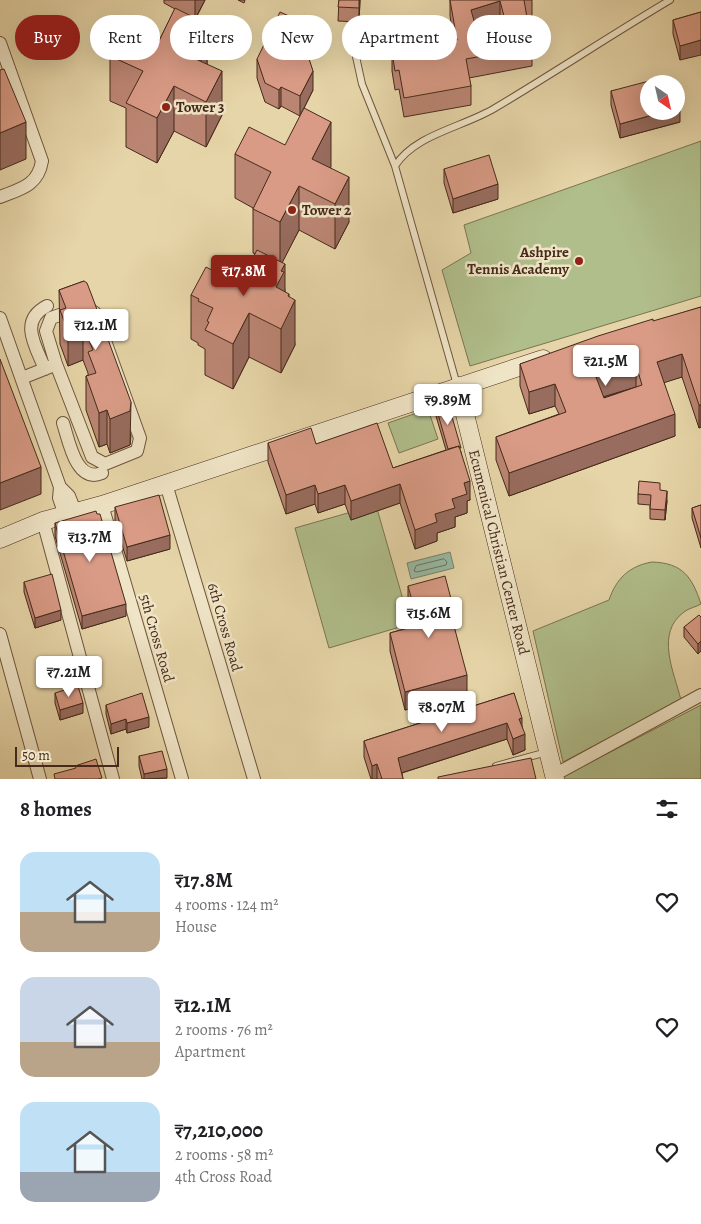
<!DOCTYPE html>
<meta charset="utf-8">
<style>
:root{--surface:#fff;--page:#f6f6f6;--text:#202124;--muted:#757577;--accent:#8f2418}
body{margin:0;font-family:Alegreya,serif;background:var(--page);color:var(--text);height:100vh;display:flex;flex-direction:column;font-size:19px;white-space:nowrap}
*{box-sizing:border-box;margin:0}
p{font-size:16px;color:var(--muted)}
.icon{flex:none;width:28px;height:28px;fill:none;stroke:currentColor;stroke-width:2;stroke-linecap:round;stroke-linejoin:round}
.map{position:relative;height:779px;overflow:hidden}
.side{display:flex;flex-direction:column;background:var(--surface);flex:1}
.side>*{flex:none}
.guide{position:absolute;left:15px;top:15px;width:671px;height:45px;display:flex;gap:10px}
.needle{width:32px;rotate:146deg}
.fabs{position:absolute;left:640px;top:75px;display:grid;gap:10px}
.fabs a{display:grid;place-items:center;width:45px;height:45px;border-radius:50%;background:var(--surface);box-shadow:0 5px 20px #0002;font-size:25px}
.scale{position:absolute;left:15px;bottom:12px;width:104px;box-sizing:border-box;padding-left:5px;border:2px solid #462a1a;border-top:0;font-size:14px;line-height:18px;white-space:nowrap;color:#462a1a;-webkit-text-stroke:4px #efe4c6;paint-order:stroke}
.price{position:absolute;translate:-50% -42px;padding:0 11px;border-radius:5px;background:#fff;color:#222;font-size:16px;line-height:32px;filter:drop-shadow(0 1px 2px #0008)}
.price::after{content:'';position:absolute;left:50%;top:30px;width:15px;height:11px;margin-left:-8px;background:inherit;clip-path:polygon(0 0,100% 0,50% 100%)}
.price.on{background:var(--accent);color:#fff}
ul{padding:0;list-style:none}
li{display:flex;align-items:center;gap:15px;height:125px;padding:0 20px}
li span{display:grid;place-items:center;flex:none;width:140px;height:100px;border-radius:15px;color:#555}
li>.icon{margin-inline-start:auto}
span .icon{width:60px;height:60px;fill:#fffc;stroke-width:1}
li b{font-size:21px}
h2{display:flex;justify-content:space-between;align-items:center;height:60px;padding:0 20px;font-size:21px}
.pill{padding:0 18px;border-radius:22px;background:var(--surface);box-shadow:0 5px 20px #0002;font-size:18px;line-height:45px}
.pill.on{background:var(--accent);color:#fff}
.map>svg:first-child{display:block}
.green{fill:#b0be8b;stroke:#7b7452}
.water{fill:#97b9a3;stroke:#77806c}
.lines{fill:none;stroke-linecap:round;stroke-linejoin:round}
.shore{stroke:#6e725e;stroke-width:1}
.lane-casing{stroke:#6e553e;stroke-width:8}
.street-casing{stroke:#6e553e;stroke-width:14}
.secondary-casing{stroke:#462a1a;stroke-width:19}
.lane{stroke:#efe4c6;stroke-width:6}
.street{stroke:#efe4c6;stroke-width:12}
.secondary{stroke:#efe4c6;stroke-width:18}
.wall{fill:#bb8573;stroke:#462a1a;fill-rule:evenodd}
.shaded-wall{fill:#986c5e;stroke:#462a1a}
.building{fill:#d99b86;stroke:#462a1a;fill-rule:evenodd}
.poi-dot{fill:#8f2418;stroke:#efe4c6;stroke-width:2}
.labels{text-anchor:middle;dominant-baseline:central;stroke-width:5;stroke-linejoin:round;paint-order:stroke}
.poi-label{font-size:15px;font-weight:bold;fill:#462a1a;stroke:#efe4c6;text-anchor:start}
.street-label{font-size:15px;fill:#462a1a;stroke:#efe4c6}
</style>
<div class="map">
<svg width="701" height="779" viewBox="0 0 701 779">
<rect width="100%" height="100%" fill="#e6d5a8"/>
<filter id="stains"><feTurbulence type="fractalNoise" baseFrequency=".004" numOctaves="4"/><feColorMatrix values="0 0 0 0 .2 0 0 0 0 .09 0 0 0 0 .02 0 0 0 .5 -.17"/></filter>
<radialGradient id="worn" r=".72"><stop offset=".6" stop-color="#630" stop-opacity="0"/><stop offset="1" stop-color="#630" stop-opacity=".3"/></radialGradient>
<path class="green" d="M701,141V296L470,366L442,270L471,253L464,225Z
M428,409L438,439L399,453L388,423Z
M376,505L410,624L329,648L295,528Z
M652,562C683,563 692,577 701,604C696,607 689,608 684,612C655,633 674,672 681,700L563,762L533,631L609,600C616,579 629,566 652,562Z
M701,705V779H563L562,777Z"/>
<path class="water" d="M450,552L454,568L411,579L407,563Z"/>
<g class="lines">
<path class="shore" d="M444,559L447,562L446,565L417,572L414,571L416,566Z"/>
<g class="lane-casing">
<path id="lane" d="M355,52L362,84L395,166
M457,385L395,166C415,134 464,127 495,108C554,73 611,35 670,0
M496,766L547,752"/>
</g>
<g class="street-casing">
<path id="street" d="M0,43L42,161C38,186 20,189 0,197
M85,306L95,313L140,438L137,451L105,464L92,457L56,364L46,331L51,318Z
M0,318L60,487
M45,369C36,347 18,321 47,306
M22,378L52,366
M63,423C69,441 76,484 102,473
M166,484L254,779
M102,505L182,779
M65,515L59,498L60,487L69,496L75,511
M43,521L113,779
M0,634L40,779
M554,775L701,695"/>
</g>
<g class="secondary-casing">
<path id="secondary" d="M458,386L555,779
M0,539L43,521L102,505L543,359"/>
</g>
<use href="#lane" class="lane"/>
<use href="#street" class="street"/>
<use href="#secondary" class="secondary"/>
</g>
<path class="wall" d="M164,0H205L196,18L207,24V64L222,115L206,147L174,131L157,163L126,147V108L110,101V56L159,41L175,9L164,3Z
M238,0H245L244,3Z
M339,0H360L359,22L338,21Z
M450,0H532V16L527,17L532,47V66L469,78L471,86V105L404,117L399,89L395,90L392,71V52L454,40L450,16ZM500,21L503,32L479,39L476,27Z
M701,12L680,60L673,34V20Z
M257,59L313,90L300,116L281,106L279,109L265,102L257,78Z
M649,84L680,122L620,138L611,105V91Z
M285,145L331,167L330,168L349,222L335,249L299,230L282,262L285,292L289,297L295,345L281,373L249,357L233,389L205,375V349L198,345V343L191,339V295L239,284L255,254L253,253V208L235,198V154Z
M444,169L498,199L453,213L444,183Z
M84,281L131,436L130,445L110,453L107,444L99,447L86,410V376H88V373L83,360L68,366L60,344L59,290Z
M701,307V427L699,428L682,377L664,382L675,436L509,496L496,460V437L559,414L555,406L529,414L520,386V364ZM632,388L604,398L603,397Z
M436,407L461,452L470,500L467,501V513L455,517V527L437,533V541L415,549L400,503L351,520L345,504L318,513L315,504L286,514L268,462V443L316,444L393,468L446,450L436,416Z
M660,490L667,501L665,520L650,519V505L638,504V494Z
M701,505V548L692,518V508Z
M115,507L170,549L127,561L115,522Z
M55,523L126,616L82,629L55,536Z
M24,582L61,620L35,628L24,592Z
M408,586L454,627L467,693L405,710L390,651V633L414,626L408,604Z
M701,617V651L698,654L684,637V627Z
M55,693L83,713L60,720L55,703Z
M514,693L522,727L525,750L513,755L507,739L402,773L403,779H371L364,757V741Z
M106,705L149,727L127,733L126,729L111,734L106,714Z
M139,756L167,778L142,779L139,766Z"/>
<path class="shaded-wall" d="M195,0H205L195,19Z
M359,0H360L359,22Z
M500,1V21L471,29V10Z
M207,24V69L201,81V36Z
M199,35V80L189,56Z
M701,40V55L680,60V46Z
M222,71V115L206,147V102Z
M313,71V90L300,116V96Z
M174,86V131L157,163V118Z
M281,87V106L279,109V90Z
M680,108V122L620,138V124L667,111H676V109Z
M26,122V159L0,170V133Z
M331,122V167L316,195L312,159Z
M349,177V222L335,249V204Z
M498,184V199L453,213V199Z
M299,186V230L280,267V222Z
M285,264V308L276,287L281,271Z
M289,294V312L295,300V345L281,373V329L288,296Z
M249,313V357L233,389V344Z
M83,326V360L68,366V332Z
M682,354V377L657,385V362Z
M636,365V387L596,399V377Z
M555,384V406L529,414V392Z
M131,402L130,445L110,453V419Z
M699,405H701V427L699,428Z
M107,410V444L99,447V413Z
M675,414V436L509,496V473Z
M41,467V494L0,510V483Z
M470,481V500L467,501V513L455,517V527L437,533V541L415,549V530L435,514L452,499L464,483Z
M400,484V503L351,520V501Z
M315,485V504L286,514V495Z
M345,485V504L318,513V494Z
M667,491V501L665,520V510Z
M170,535V549L127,561V547Z
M126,604V616L82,629V616Z
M61,610V620L35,628V618Z
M454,610V628L450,611Z
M701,641V651L698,654V644Z
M467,675V693L405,710V692Z
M83,703V713L60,720V710Z
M149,717V727L127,733V723Z
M522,718V734L519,719Z
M126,719V729L111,734V724Z
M507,723V739L398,774V758Z
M525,734V750L513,755V739Z
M377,764V779H372V766Z
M167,769V778L144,779V774Z"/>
<path class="building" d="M339,0H359V8L338,7Z
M450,0H524L532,47L466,59L471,86L404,98L399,70L395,71L392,52L457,40ZM500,1L508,31L479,39L471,10Z
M175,8L207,24L201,36L199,35L189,56L222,71L206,102L174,86L157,118L126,103L143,71L110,56L126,24L159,41Z
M280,12L296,19L313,71L300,96L281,87L279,90L265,83L257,59Z
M701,12V40L680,46L673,20Z
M4,69L26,122L0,133V70Z
M653,80L654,84H649V111H667L620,124L611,91Z
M676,96L680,108L676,109Z
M304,108L331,122L312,159L349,177L335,204L299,186L280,222L253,209L271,172L235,154L249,127L285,145Z
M489,155L498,184L453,199L444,169Z
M257,250L285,264L281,271L284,272L276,287L289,294L288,296L295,300L281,329L249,313L233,344L205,330L209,322L207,321L213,308L198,301L199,299L191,295L206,267L239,284Z
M84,281L87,283L92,296L131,402L130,411L110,419L107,410L99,413L86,376L96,373L88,352L93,350L83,326L68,332L60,310L66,308L59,290Z
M701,307V405H699L682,354L657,362L675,414L509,473L496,437L566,412L555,384L529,392L520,364L598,336L653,319V321ZM636,365L642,385L604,398L596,377Z
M0,359L41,467L0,483Z
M448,403L461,448H459V446L448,449L436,407Z
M377,423L393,468L459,446L470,481L464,483L467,494L452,499L455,508L435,514L437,522L415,530L400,484L351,501L345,485L318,494L315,485L286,495L268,443L311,428L316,444Z
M639,481L660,483V490L667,491L665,510L650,509L651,495L638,494Z
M159,495L170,535L127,547L115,507Z
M701,505V538L692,508Z
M96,511L97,514H100L126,604L82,616L55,523Z
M52,574L61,610L35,618L24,582Z
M445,576L454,610L450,611L467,675L405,692L390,633L419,625L408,586Z
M699,615L701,617V641L698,644L684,627Z
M78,686L83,703L60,710L55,693Z
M142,693L149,717L127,723L126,719L111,724L106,705Z
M514,693L522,718L519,719L525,734L513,739L507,723L398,758L403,779H382L377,764L372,766L364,741Z
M162,751L167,769L144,774L139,756Z
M531,758L536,779H438V777Z
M96,759L102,778L98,779H55L54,774L76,768L75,766Z"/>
<g class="poi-dot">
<circle cx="166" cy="107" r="5"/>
<circle cx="292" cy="210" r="5"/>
<circle cx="579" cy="261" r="5"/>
</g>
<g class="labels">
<g class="poi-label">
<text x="176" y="107">Tower 3</text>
<text x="302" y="210">Tower 2</text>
<text x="569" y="252" text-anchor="end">Ashpire<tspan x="569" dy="17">Tennis Academy</tspan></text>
</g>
<g class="street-label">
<text transform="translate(499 552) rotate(76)">Ecumenical Christian Center Road</text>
<text transform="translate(225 627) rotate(74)">6th Cross Road</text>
<text transform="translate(157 638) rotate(74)">5th Cross Road</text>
</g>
</g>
<rect width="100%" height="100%" filter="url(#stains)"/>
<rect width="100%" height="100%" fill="url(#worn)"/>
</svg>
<div class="fabs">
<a><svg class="needle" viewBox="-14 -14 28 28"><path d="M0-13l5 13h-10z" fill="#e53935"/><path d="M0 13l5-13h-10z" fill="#757577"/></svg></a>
</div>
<div class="scale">50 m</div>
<b class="price on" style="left:244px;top:297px">₹17.8M</b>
<b class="price" style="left:96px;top:351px">₹12.1M</b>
<b class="price" style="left:606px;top:387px">₹21.5M</b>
<b class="price" style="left:448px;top:426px">₹9.89M</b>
<b class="price" style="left:90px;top:563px">₹13.7M</b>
<b class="price" style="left:429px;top:639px">₹15.6M</b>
<b class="price" style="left:69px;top:698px">₹7.21M</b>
<b class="price" style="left:442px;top:733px">₹8.07M</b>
<div class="guide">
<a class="pill on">Buy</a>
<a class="pill">Rent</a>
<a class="pill">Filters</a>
<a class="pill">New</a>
<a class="pill">Apartment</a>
<a class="pill">House</a>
</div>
</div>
<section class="side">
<h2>8 homes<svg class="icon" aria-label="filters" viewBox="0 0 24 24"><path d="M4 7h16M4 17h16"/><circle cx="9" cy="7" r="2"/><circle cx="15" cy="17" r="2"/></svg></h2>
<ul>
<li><span style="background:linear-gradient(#bfe0f5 60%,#b9a48a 0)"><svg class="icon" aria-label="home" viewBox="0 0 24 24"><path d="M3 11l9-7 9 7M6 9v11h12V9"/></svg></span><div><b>₹17.8M</b><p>4 rooms · 124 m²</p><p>House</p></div><svg class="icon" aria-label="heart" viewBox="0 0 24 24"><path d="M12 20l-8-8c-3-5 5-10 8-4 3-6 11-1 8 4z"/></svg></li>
<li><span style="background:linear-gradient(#c9d6e8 65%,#b9a48a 0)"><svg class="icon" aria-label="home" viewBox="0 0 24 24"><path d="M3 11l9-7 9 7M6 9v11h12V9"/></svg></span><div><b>₹12.1M</b><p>2 rooms · 76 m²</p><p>Apartment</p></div><svg class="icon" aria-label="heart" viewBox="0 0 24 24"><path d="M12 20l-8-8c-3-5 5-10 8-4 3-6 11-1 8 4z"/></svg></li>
<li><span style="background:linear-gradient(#bfe0f5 70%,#9aa5b1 0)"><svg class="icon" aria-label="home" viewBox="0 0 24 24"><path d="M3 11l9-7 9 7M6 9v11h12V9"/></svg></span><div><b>₹7,210,000</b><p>2 rooms · 58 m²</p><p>4th Cross Road</p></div><svg class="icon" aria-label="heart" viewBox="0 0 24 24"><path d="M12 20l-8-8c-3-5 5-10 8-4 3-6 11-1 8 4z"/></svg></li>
</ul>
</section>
